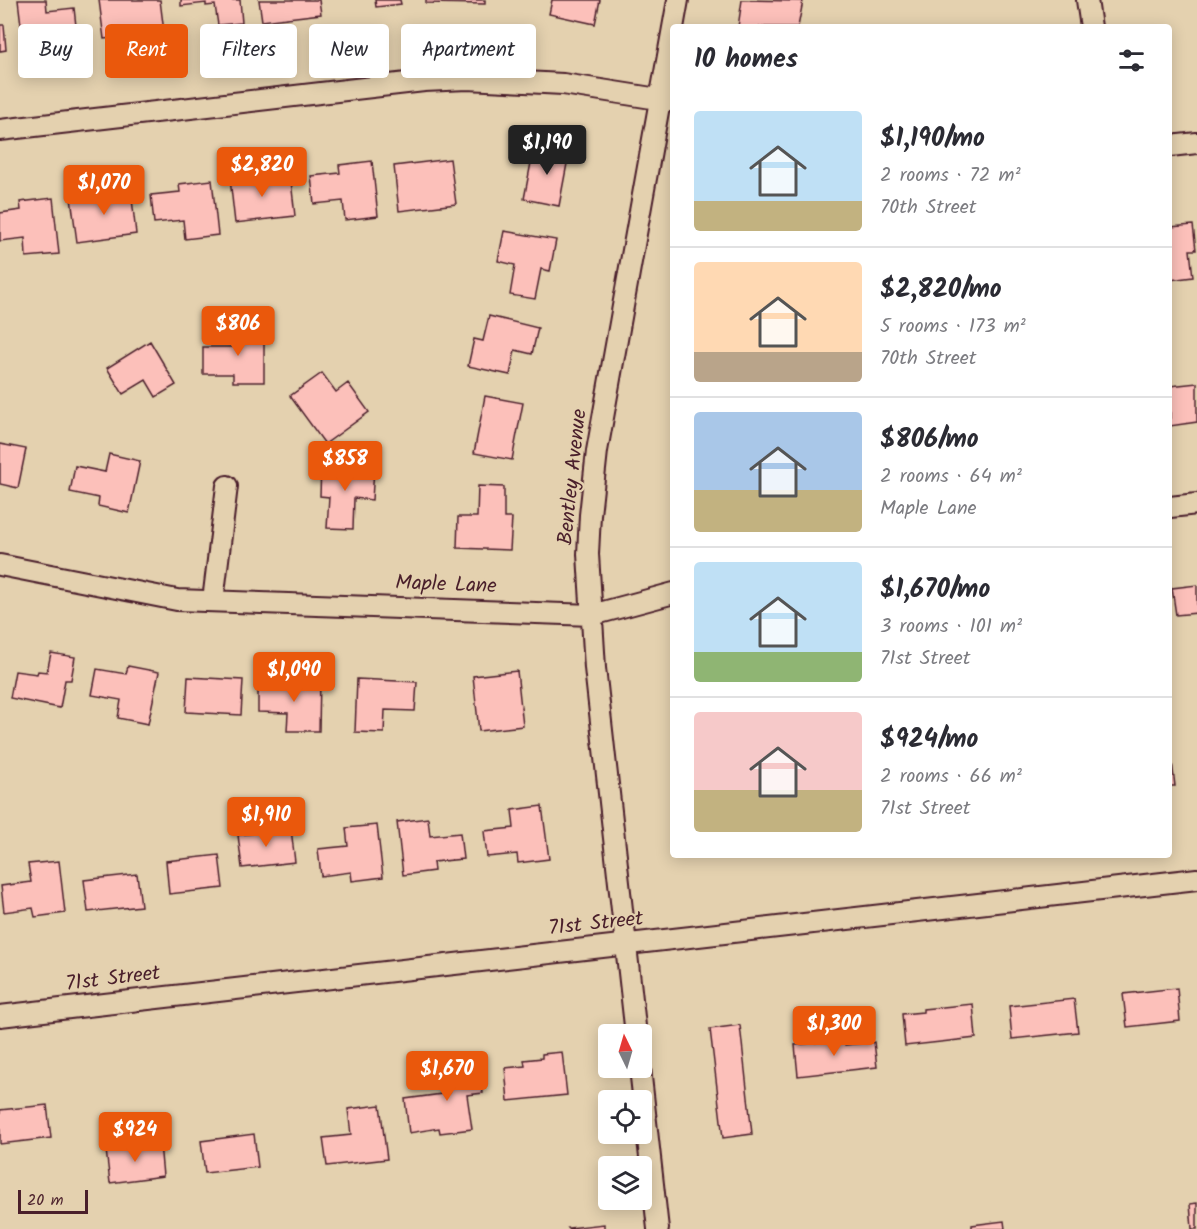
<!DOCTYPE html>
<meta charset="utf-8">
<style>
:root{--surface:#fff;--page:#f2f2f3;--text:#2b2b33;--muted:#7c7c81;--line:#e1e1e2;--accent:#ea580c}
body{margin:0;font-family:Kalam,sans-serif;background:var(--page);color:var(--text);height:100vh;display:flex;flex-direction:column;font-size:22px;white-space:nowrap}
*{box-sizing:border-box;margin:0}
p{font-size:20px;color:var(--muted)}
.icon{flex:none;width:33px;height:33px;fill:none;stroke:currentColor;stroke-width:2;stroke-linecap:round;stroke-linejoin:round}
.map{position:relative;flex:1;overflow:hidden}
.drawer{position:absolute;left:670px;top:24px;width:502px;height:834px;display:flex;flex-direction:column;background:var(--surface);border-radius:6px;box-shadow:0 3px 15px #0003}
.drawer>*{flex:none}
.hud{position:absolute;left:18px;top:24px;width:562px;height:54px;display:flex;gap:12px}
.needle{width:39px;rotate:355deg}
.tools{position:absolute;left:598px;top:1024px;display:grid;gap:12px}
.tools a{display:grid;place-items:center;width:54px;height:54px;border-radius:6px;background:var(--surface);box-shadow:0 3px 15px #0003;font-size:30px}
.scale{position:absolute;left:18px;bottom:15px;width:70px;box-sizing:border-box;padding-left:6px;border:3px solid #4a1f2b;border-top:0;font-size:16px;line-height:21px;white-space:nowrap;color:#4a1f2b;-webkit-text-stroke:4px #e4d1af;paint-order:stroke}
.price{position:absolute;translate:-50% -51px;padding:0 14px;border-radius:6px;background:var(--accent);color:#fff;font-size:20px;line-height:39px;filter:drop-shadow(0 2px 3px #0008)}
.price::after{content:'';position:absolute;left:50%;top:36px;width:18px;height:14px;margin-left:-9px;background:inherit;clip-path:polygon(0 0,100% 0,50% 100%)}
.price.active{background:#222;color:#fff}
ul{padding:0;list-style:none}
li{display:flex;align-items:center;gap:18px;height:150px;padding:0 24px}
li+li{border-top:2px solid var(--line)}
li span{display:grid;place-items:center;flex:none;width:168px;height:120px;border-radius:6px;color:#555}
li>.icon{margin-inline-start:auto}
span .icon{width:72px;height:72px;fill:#fffc;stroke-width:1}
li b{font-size:26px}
h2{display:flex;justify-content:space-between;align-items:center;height:72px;padding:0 24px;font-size:26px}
.pill{padding:0 21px;border-radius:6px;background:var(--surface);box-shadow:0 3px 15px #0003;font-size:21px;line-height:54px}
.pill.active{background:var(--accent);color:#fff}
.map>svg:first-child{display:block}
.building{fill:#fcc0ba;stroke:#4a1f2b;stroke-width:1.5}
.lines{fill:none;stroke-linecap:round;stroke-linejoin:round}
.minor-casing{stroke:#4a1f2b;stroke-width:24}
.minor{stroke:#e4d1af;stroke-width:20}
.labels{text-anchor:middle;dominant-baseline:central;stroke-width:4.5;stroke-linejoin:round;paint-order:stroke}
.street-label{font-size:21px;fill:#4a1f2b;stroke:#e4d1af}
</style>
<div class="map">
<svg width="1197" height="1229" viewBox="0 0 1197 1229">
<rect width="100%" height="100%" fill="#e4d1af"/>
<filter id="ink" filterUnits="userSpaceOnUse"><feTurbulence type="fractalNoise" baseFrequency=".0167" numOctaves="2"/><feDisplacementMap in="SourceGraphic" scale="12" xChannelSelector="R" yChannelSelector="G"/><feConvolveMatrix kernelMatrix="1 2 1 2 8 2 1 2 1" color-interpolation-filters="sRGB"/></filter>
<g filter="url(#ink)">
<path class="building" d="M18,0H46L47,11L74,8L78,44L24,50Z
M99,0H160L164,32L104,39Z
M181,0H240L242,23L218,25L215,5L206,6V3L181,6Z
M259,0H319L321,14L262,21Z
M375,0H400L401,4L376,7Z
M426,0H485V4L426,3Z
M552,0H600L595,24L549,14Z
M742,0L803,1L798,27H738Z
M0,25H4L6,50L0,51Z
M534,147L569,153L559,206L524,199Z
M450,159L456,204L399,211L394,166Z
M372,161L378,216L345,220L343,201L314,204L311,176L340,173L339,165Z
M290,172L295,216L235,223L230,179Z
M212,180L218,235L185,239L183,220L154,223L151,195L180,192L179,184Z
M131,190L136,234L77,242L71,198Z
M53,198L59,254L26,257L25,238L0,241V213L21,210L20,202Z
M1193,225L1196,250H1190L1193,277L1170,280V227Z
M504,231L556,240L550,271L541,269L535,299L510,295L515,265L498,261Z
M489,316L538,328L532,354L515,350L510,375L468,366L474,339L483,341Z
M233,329H264V382H233V374H203V347H233Z
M150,341L176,385L156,397L146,380L123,394L107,368Z
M322,373L336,392L348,383L369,412L325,444L290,396Z
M1197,383V422L1170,426V386Z
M485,396L523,403L512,460L474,453Z
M0,444L26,449L18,488L0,484Z
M109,454L140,461L129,513L98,506L99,498L70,492L75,466L105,472Z
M321,465L374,468L372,500L354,498L353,529L327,528L329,497L320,496Z
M478,486L504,487V518H512L510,550L457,548L458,517H477Z
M1197,585V613L1176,615L1172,588Z
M51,653L75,657L71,680H65L60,708L10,698L15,671L37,674L38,671L47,672Z
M128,666L159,672L148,724L118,718L121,700L92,695L97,669L126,674Z
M517,671L523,726L479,731L473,676Z
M188,677L243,680L241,715L186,712Z
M288,678H320L319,731H287L288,713L258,712V686H288Z
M357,679L417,682L415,711L385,710L384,733L355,732Z
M1170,746L1175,786H1170Z
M542,806L549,859L518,863L517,854L487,857L484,831L514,828L512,810Z
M428,818L430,836L460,833L463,859L433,862L434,871L403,875L397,822Z
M377,825L383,877L352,881L351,872L321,876L318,849L348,846L346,828Z
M291,829L295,862L242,868L238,835Z
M219,855L223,888L169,894L166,861Z
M59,861L65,913L35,917L33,908L4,912L1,886L31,882L28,864Z
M137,874L141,906L88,912L84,880Z
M1177,988L1180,1021L1127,1027L1123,994Z
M1074,999L1078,1032L1012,1039L1009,1006Z
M973,1004L976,1038L905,1046L902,1014L923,1012V1009Z
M740,1025L752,1134L723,1138L710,1029Z
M844,1039L845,1045L874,1042L877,1067L798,1076L795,1045Z
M562,1052L567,1095L508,1101L505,1068L525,1066L524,1060L542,1058V1054Z
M479,1062L483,1093L467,1095L472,1129L440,1133L439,1128L409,1133L405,1099L449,1093L445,1066Z
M47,1105L51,1138L0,1144V1110Z
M380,1105L387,1159L327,1166L323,1138L351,1135L348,1109Z
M254,1134L258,1167L205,1173L201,1141Z
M160,1144L163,1176L110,1183L106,1150Z
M1197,1203V1229H1192L1190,1204Z
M1004,1221L1005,1229H972V1225Z
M604,1224V1229H569L568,1228Z"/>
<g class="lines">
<g class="minor-casing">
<path id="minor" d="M1087,0L1091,27
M0,130L424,81L467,79L563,84L671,101
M1170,146L1197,143
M1170,507L1197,504
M0,565L177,600L592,615L674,593
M213,601L227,486
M0,1016L1197,879
M636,1035L595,668L588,554L590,515L597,451L678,0
M640,1068L658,1229"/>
</g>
<use href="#minor" class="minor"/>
</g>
</g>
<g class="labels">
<g class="street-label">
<text transform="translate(573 477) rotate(-84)">Bentley Avenue</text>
<text transform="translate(446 585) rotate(2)">Maple Lane</text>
<text transform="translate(596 924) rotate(-6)">71st Street</text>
<text transform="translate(113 979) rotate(-7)">71st Street</text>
</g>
</g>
</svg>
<div class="tools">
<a><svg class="needle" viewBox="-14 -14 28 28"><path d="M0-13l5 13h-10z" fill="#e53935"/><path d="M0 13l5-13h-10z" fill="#7c7c81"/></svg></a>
<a><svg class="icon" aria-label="locate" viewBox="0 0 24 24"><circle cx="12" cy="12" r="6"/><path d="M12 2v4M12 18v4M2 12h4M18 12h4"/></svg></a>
<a><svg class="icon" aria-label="layers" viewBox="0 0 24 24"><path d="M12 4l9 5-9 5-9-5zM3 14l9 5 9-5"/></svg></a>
</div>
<div class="scale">20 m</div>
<b class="price active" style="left:547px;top:176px">$1,190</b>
<b class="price" style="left:262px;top:198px">$2,820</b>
<b class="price" style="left:104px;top:216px">$1,070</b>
<b class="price" style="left:238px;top:357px">$806</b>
<b class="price" style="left:345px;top:492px">$858</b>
<b class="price" style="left:294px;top:703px">$1,090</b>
<b class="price" style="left:266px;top:848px">$1,910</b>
<b class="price" style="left:834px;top:1057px">$1,300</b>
<b class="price" style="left:447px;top:1102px">$1,670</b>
<b class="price" style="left:135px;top:1163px">$924</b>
<div class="hud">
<a class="pill">Buy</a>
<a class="pill active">Rent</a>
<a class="pill">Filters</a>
<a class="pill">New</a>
<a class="pill">Apartment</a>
</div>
<section class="drawer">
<h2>10 homes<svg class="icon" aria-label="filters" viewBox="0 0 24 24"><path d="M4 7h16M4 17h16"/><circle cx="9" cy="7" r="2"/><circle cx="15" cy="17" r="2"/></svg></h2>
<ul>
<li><span style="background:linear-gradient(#bfe0f5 75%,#c2b280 0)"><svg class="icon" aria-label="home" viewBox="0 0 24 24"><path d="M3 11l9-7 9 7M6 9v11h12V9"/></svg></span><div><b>$1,190/mo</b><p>2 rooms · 72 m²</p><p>70th Street</p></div></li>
<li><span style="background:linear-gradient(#ffd9b3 75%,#b9a48a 0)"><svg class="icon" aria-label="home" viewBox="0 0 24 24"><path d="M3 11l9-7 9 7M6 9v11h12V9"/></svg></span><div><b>$2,820/mo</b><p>5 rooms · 173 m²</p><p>70th Street</p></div></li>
<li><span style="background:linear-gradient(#a9c7e8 65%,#c2b280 0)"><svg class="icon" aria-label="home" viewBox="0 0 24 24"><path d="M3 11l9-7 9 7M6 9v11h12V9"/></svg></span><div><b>$806/mo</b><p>2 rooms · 64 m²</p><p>Maple Lane</p></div></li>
<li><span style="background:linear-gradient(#bfe0f5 75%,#8fb573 0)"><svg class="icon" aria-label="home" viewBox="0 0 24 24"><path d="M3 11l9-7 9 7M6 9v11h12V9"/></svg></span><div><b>$1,670/mo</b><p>3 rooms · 101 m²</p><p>71st Street</p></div></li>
<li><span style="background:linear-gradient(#f6c9c9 65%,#c2b280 0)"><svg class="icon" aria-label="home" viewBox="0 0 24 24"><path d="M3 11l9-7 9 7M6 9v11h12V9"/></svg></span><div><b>$924/mo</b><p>2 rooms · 66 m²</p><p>71st Street</p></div></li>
</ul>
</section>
</div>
